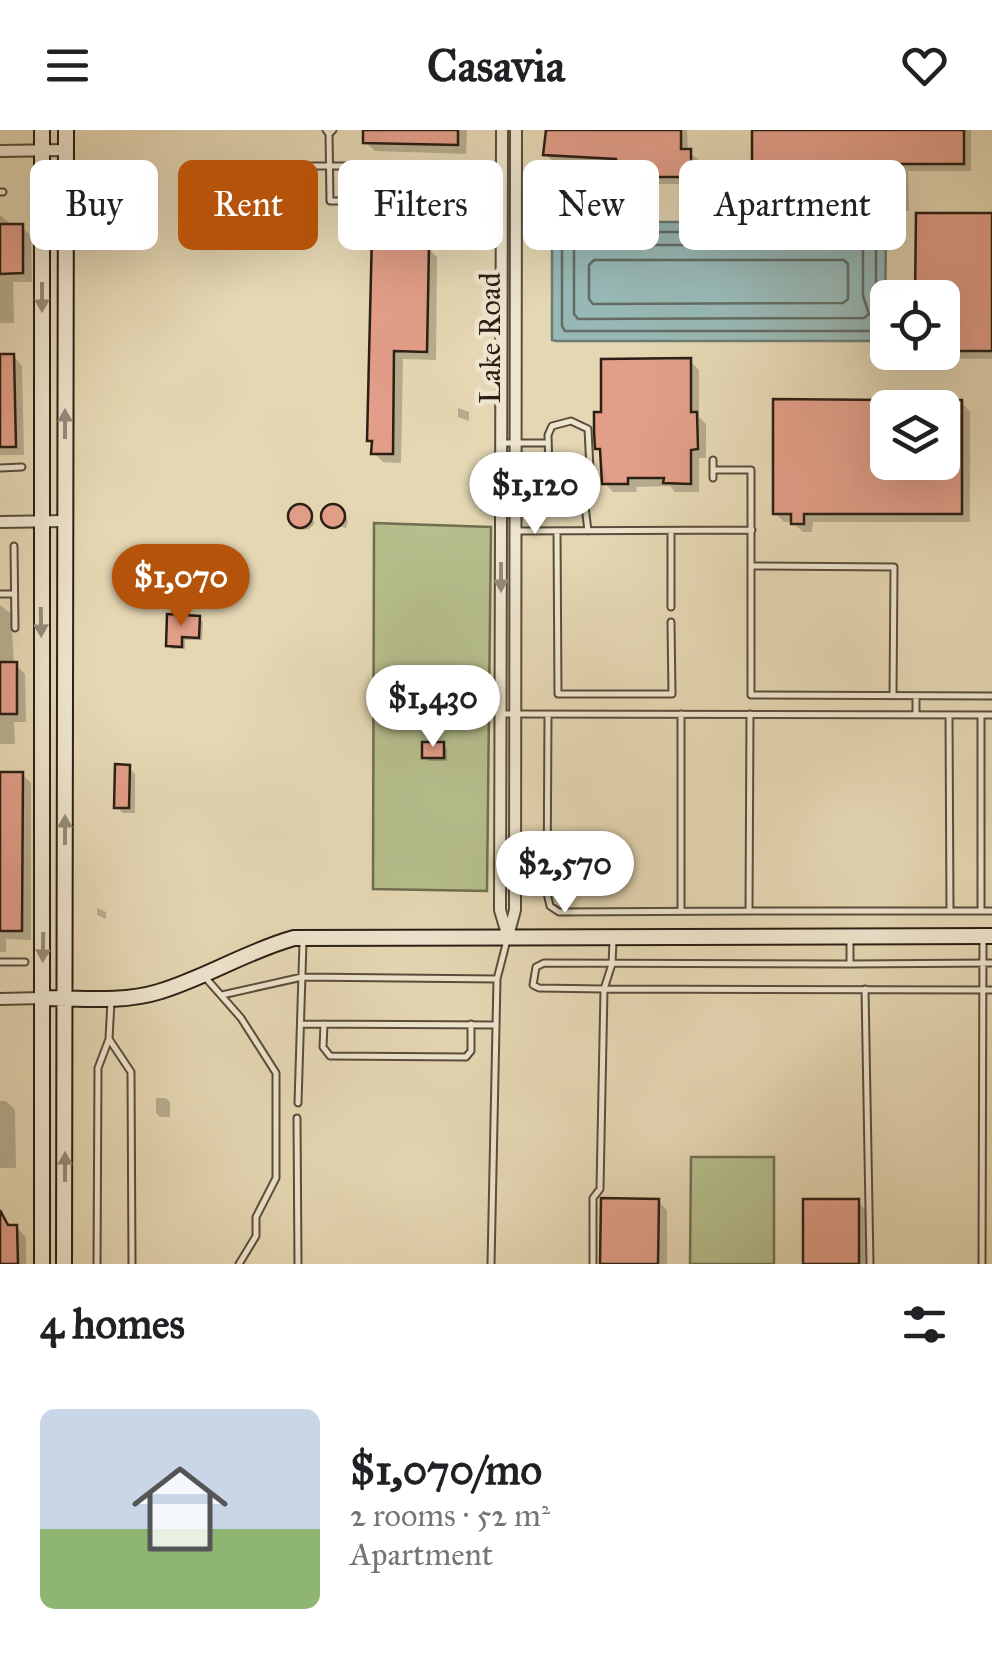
<!DOCTYPE html>
<meta charset="utf-8">
<style>
:root{--surface:#fff;--page:#f2f2f2;--text:#202124;--muted:#757577;--line:#e0e0e0;--accent:#b45309}
body{margin:0;font-family:"IM FELL Great Primer",serif;background:var(--page);color:var(--text);height:100vh;display:flex;flex-direction:column;font-size:38px;white-space:nowrap}
*{box-sizing:border-box;margin:0}
p{font-size:32px;color:var(--muted)}
.icon{flex:none;width:55px;height:55px;fill:none;stroke:currentColor;stroke-width:2;stroke-linecap:round;stroke-linejoin:round}
.map{position:relative;height:1134px;overflow:hidden}
.drawer{display:flex;flex-direction:column;background:var(--surface);flex:1}
.drawer>*{flex:none}
.banner{position:absolute;left:30px;top:30px;width:932px;height:90px;display:flex;gap:20px}
.controls{position:absolute;left:870px;top:150px;display:grid;gap:20px}
.controls a{display:grid;place-items:center;width:90px;height:90px;border-radius:15px;background:var(--surface);box-shadow:0 10px 40px #0002;font-size:50px}
.price{position:absolute;translate:-50% -85px;padding:0 22px;border-radius:35px;background:#fff;color:#222;font-size:32px;line-height:65px;filter:drop-shadow(0 2px 5px #0008)}
.price::after{content:'';position:absolute;left:50%;top:60px;width:30px;height:22px;margin-left:-15px;background:inherit;clip-path:polygon(0 0,100% 0,50% 100%)}
.price.active{background:var(--accent);color:#fff}
ul{padding:0;list-style:none}
li{display:flex;align-items:center;gap:30px;height:250px;padding:0 40px}
li+li{border-top:2px solid var(--line)}
li span{display:grid;place-items:center;flex:none;width:280px;height:200px;border-radius:15px;color:#555}
li>.icon{margin-inline-start:auto}
span .icon{width:120px;height:120px;fill:#fffc;stroke-width:1}
li b{font-size:42px}
h2{display:flex;justify-content:space-between;align-items:center;height:120px;padding:0 40px;font-size:42px}
.tag{padding:0 35px;border-radius:15px;background:var(--surface);box-shadow:0 10px 40px #0002;font-size:35px;line-height:90px}
.tag.active{background:var(--accent);color:#fff}
header{display:flex;justify-content:space-between;align-items:center;height:130px;padding:0 40px;background:var(--surface);font-size:45px;font-weight:700}
.map>svg:first-child{display:block}
.green{fill:#b5be8c;stroke:#706e50;stroke-width:2.5}
.water{fill:#98b8b5;stroke:#6c7b75;stroke-width:2.5}
.shadow{fill:#0003;fill-rule:evenodd}
.lines{fill:none;stroke-linecap:round;stroke-linejoin:round}
.shore{stroke:#626c64;stroke-width:2.5}
.building{fill:#e29e88;stroke:#2b1f14;stroke-width:2.5}
.lane-casing{stroke:#5a4d3c;stroke-width:9}
.street-casing{stroke:#5a4d3c;stroke-width:14}
.secondary-casing{stroke:#2b1f14;stroke-width:18}
.lane{stroke:#eee5ce;stroke-width:5}
.street{stroke:#eee5ce;stroke-width:10}
.secondary{stroke:#eee5ce;stroke-width:14}
.oneway{fill:#968c7a}
.labels{text-anchor:middle;dominant-baseline:central;stroke-width:9;stroke-linejoin:round;paint-order:stroke}
.street-label{font-size:30px;fill:#2b1f14;stroke:#eee5ce}
</style>
<header><svg class="icon" aria-label="menu" viewBox="0 0 24 24"><path d="M4 6h16M4 12h16M4 18h16"/></svg>Casavia<svg class="icon" aria-label="heart" viewBox="0 0 24 24"><path d="M12 20l-8-8c-3-5 5-10 8-4 3-6 11-1 8 4z"/></svg></header>
<div class="map">
<svg width="992" height="1134" viewBox="0 0 992 1134">
<rect width="100%" height="100%" fill="#e5d7b3"/>
<filter id="stains"><feTurbulence type="fractalNoise" baseFrequency=".002" numOctaves="4"/><feColorMatrix values="0 0 0 0 .2 0 0 0 0 .09 0 0 0 0 .02 0 0 0 .5 -.17"/></filter>
<radialGradient id="worn" r=".72"><stop offset=".6" stop-color="#630" stop-opacity="0"/><stop offset="1" stop-color="#630" stop-opacity=".3"/></radialGradient>
<path class="green" d="M374,393L491,397L487,761L373,759Z
M691,1027H774V1134H690Z"/>
<path class="water" d="M562,92H883L886,95L885,203L873,211H556L552,210V99Z"/>
<path class="shadow" d="M365,0H467L466,24L375,21L365,12Z
M547,0H687L688,22L698,29V54H632V80H622L615,73L619,68V35L553,32L546,24Z
M754,0H971V41H908L909,81H903L895,73V55H798V81H786L777,73L778,55H763L755,47Z
M0,85L11,94L22,97L31,106L32,152H13L14,193H0Z
M992,86V229L927,228L921,222H942V168Z
M400,105L415,118H428L437,127L436,230L403,229L401,333L383,332L374,323V314L370,310Z
M13,226L22,236L24,325H0V227Z
M690,231L699,240V287L706,294V328H699V362H675L670,356L636,357L637,362H613L604,352L603,323L598,318L604,284Z
M776,272H961L970,282V392H813L812,402H803L792,392H784L775,383ZM888,278H942V332H888Z
M458,278L469,282V291L458,287Z
M301,377L315,393L309,399L302,400L292,390L291,383Z
M334,377L346,385L348,392L346,398L327,393L323,386Z
M0,475L11,484L14,534L25,544L26,592H14L15,614H0Z
M199,488L203,492L202,510H185V519H172L168,515Z
M443,615L447,619V631H429L425,627Z
M128,637L135,644V683H123L117,677Z
M0,644H22L31,653V810L6,809V822H0V828Z
M97,778L106,782V789L97,785Z
M156,968H166L170,972V987H160L156,983Z
M0,971H6L15,980L16,1038H0Z
M658,1071L667,1080V1134H602Z
M858,1072L867,1081V1134H805Z
M0,1083L12,1097H16L26,1107V1134H0Z"/>
<g class="lines">
<path class="shore" d="M578,115H859L863,119V166L869,184L864,188L578,189L574,184V119Z
M594,130H844L848,134V169L843,173L593,174L589,169V135Z
M888,177L876,168V107L872,102H567L562,107V196L565,201H871L888,195"/>
</g>
<path class="building" d="M363,0H458V15L363,13Z
M546,0H681V19H691V47H625V74H612V65H616V29L543,25Z
M752,0H964V34H901L902,74H892L893,48H791V74H775V48H752Z
M916,83H992V221H942V168H915Z
M0,94H23V143L0,144Z
M372,102H401V108H408V115L429,116L427,222L394,221L393,324H371L372,311H367Z
M0,224H14L16,317H0Z
M691,228V282H697L698,319L691,320V354L663,353L664,348H628V354H602L600,319H595L594,300V282H601V229Z
M773,269L888,270V332H942V270H962V384H804V394H791V384H773Z
M321 386a12 12 0 1 1 24 0a12 12 0 1 1-24 0Z
M288 386a12 12 0 1 1 24 0a12 12 0 1 1-24 0Z
M167,484L200,486L199,508L182,507V517L166,516Z
M0,532H17V584H0Z
M422,612H444V628H422Z
M115,634L130,635L129,678H114Z
M0,642H23L22,801H0Z
M601,1068L659,1069L658,1134H600Z
M803,1069H859V1134H803Z
M0,1080L8,1095H17L18,1134H0Z"/>
<g class="lines">
<g class="lane-casing">
<path id="lane" d="M326,0L329,4L333,0
M245,36H380V71H330L329,4
M0,62H3
M571,291L588,299L590,339L582,351C569,358 558,351 549,341L548,305L552,296Z
M501,313H548
M713,330V348
M514,334L548,333
M0,338L22,337
M713,340H751V565L992,566
M582,351L588,401
M514,401L752,400
M557,401L558,564H672L671,492
M14,416L15,498
M752,436L894,437L893,566
M0,464H14
M671,477V401
M501,584L992,585
M681,584V781
M750,584L749,781H992
M548,585L547,763L550,776L559,782L749,781
M916,585V566
M949,585L950,781
M981,781V585
M613,811L612,834L604,859L992,860
M0,832H25
M850,834L992,833
M204,846L241,888L276,943V1048L256,1087V1106L239,1134
M865,859L870,1134
M222,865L302,847L497,849
M301,894L496,895
M324,894L323,917L330,926L466,927L471,921V894
M109,909L131,942L132,1134
M298,973L303,812
M297,988L298,1134
M97,1134L98,938L109,909L111,871
M491,1134L497,849L507,810
M593,1134V1068L600,1059L604,859L539,858L533,855L536,837L544,833L850,834V810
M982,1134L983,809"/>
</g>
<g class="street-casing">
<path id="street" d="M502,0L500,780L508,807
M0,21L66,20
M0,392L65,391
M508,806L515,780L516,0
M0,869L42,868"/>
</g>
<g class="secondary-casing">
<path id="secondary" d="M42,868C79,868 122,873 158,862C205,848 247,821 294,808L992,806
M42,1134V0
M64,1134L66,0"/>
</g>
<use href="#lane" class="lane"/>
<use href="#street" class="street"/>
<use href="#secondary" class="secondary"/>
</g>
<defs><path id="oneway-solid" d="M-6-.8H1V-3.2L6.5 0L1 3.2V.8H-6Z" transform="scale(2.5)"/></defs>
<g class="oneway">
<use href="#oneway-solid" transform="translate(42 167) rotate(90)"/>
<use href="#oneway-solid" transform="translate(65 294) rotate(-90)"/>
<use href="#oneway-solid" transform="translate(501 447) rotate(90)"/>
<use href="#oneway-solid" transform="translate(41 492) rotate(89)"/>
<use href="#oneway-solid" transform="translate(65 700) rotate(-90)"/>
<use href="#oneway-solid" transform="translate(43 817) rotate(91)"/>
<use href="#oneway-solid" transform="translate(65 1037) rotate(-90)"/>
</g>
<g class="labels">
<g class="street-label">
<text transform="translate(490 208) rotate(-90)">Lake Road</text>
</g>
</g>
<rect width="100%" height="100%" filter="url(#stains)"/>
<rect width="100%" height="100%" fill="url(#worn)"/>
</svg>
<div class="controls">
<a><svg class="icon" aria-label="locate" viewBox="0 0 24 24"><circle cx="12" cy="12" r="6"/><path d="M12 2v4M12 18v4M2 12h4M18 12h4"/></svg></a>
<a><svg class="icon" aria-label="layers" viewBox="0 0 24 24"><path d="M12 4l9 5-9 5-9-5zM3 14l9 5 9-5"/></svg></a>
</div>
<b class="price" style="left:535px;top:407px">$1,120</b>
<b class="price active" style="left:181px;top:499px">$1,070</b>
<b class="price" style="left:433px;top:620px">$1,430</b>
<b class="price" style="left:565px;top:786px">$2,570</b>
<div class="banner">
<a class="tag">Buy</a>
<a class="tag active">Rent</a>
<a class="tag">Filters</a>
<a class="tag">New</a>
<a class="tag">Apartment</a>
</div>
</div>
<section class="drawer">
<h2>4 homes<svg class="icon" aria-label="filters" viewBox="0 0 24 24"><path d="M4 7h16M4 17h16"/><circle cx="9" cy="7" r="2"/><circle cx="15" cy="17" r="2"/></svg></h2>
<ul>
<li><span style="background:linear-gradient(#c9d6e8 60%,#8fb573 0)"><svg class="icon" aria-label="home" viewBox="0 0 24 24"><path d="M3 11l9-7 9 7M6 9v11h12V9"/></svg></span><div><b>$1,070/mo</b><p>2 rooms · 52 m²</p><p>Apartment</p></div></li>
</ul>
</section>
